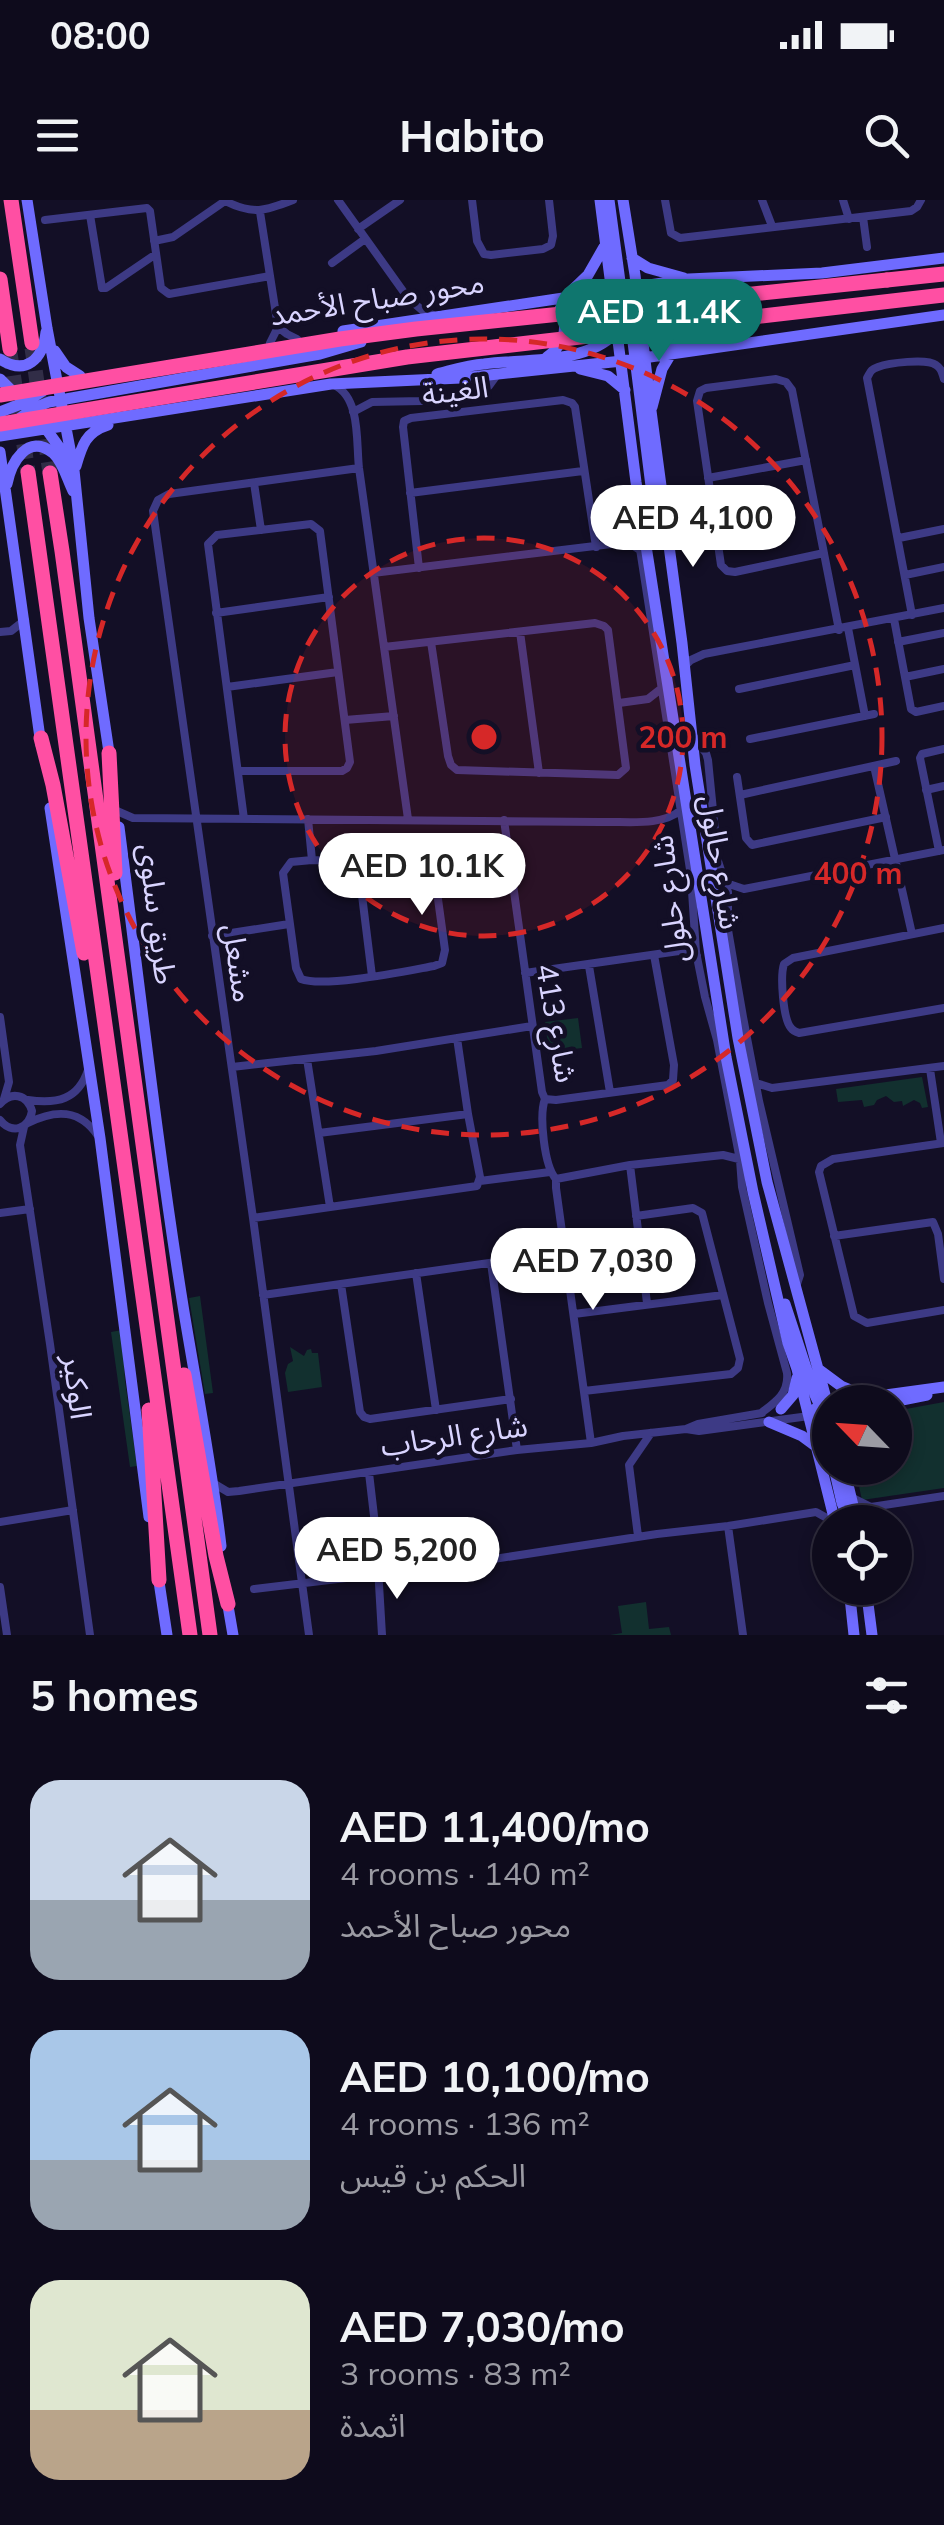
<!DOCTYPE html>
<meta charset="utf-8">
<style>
:root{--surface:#0e0b1c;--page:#171425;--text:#f1f3f6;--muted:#9b9ba3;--line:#2e2b3b;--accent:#0f766e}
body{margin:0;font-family:Mulish,"Noto Sans Arabic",sans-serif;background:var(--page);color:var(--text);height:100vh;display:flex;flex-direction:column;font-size:38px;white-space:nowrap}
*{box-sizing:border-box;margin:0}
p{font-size:32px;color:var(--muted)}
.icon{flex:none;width:55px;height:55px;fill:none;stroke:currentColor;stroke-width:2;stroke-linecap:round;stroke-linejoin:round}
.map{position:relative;height:1435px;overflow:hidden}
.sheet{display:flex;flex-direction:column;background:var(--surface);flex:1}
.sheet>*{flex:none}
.needle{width:65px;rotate:295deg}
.buttons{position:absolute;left:812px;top:1185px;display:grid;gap:20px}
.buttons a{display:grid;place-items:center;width:100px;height:100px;border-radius:50%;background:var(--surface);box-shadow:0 5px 15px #0003,0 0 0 2px var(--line);font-size:50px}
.price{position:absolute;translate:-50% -85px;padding:0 22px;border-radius:35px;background:#fff;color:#222;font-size:32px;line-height:65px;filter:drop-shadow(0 2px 5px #0008)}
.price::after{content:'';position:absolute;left:50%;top:60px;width:30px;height:22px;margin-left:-15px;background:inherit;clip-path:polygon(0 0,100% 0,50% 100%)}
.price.active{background:var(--accent);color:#fff}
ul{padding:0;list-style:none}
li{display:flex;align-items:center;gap:30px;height:250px;padding:0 30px}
li span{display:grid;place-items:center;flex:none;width:280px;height:200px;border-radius:30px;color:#555}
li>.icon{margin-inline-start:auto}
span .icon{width:120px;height:120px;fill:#fffc;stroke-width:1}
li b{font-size:42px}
h2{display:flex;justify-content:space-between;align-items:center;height:120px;padding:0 30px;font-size:42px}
.status{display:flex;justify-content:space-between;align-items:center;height:70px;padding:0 50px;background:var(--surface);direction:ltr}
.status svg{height:28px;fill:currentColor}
header{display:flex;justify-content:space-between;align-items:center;height:130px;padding:0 30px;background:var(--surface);font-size:45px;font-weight:700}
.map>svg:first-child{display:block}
.green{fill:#12302f}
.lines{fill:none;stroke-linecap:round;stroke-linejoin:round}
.highway-tunnel{stroke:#312d47;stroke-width:15;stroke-dasharray:15 8;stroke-linecap:butt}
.street{stroke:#3d3a85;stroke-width:8}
.secondary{stroke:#6f6bff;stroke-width:11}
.highway{stroke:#ff4fa3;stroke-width:15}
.highway-bridge{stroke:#ff4fa3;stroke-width:15}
.ring{fill:none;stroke:#d62828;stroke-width:5;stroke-dasharray:18 12}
.labels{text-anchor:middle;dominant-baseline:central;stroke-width:9;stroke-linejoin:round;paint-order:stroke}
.street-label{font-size:30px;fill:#d9d4ff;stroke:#130f26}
.centre{fill:#d62828;stroke:#130f26;stroke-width:5}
.ring-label{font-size:30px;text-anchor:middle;font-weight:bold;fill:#d62828;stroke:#130f26;stroke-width:9;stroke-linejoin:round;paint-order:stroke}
</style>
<div class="status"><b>08:00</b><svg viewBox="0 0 49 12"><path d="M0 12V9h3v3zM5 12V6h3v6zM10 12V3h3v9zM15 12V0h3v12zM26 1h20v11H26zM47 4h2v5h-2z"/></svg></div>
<header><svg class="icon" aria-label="menu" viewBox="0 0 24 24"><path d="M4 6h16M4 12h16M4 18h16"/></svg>Habito<svg class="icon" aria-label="search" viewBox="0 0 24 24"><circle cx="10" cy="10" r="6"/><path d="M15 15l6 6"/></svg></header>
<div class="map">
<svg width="944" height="1435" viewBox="0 0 944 1435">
<rect width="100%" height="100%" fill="#130f26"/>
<path class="green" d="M578,818L582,848L549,852L545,822Z
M922,877L928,907L922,908L920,903L914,900L903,906L902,901L894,902L886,896L877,900L874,905L864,907L862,900L838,902L836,889Z
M200,1096L213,1193L205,1194L189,1098Z
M122,1130L125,1181L137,1266L130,1267L111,1132Z
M290,1147L304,1156L307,1150L311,1149L312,1153H318L322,1187L288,1192L285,1173L288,1164L293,1161Z
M944,1202V1288L862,1300L855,1268H895V1211Z
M646,1402L649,1429L669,1427L671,1435H610L622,1433L618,1406Z"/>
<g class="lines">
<path class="highway-tunnel" d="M32,148L50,273
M10,153L28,272"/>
<path class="street" d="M338,0L408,98L423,111L433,115
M472,0L477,41L484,54L491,55L543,49L551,45L553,36L549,0
M665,0L671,33L680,38L911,11L917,7L921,0
M762,0L772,26
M843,0L849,19
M260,12L278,127L270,143
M90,15L102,88H106L156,54
M863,17L867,47
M45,20L147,8L150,11L161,88L169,94L270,76
M358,29L400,0
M154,41L173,37L225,1C253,15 265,11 293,0
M332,63L365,39
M278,127L287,134L297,139
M334,185C361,198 356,242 359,268L408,619
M353,212L372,202L422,201L479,193L489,186L497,175
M708,278L806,260
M254,283L261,330
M410,293L583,271
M635,306L637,330L691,676L696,752L705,797L717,840L740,960L742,987L768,1103L787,1173C789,1193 776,1202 761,1213
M899,338L944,329
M671,342C677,323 696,325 713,324
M824,353L735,372L727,371L721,365L697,201L700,191L706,188L776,179L786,182L792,190L839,430
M419,368L403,227L404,221L411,218L563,200L572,203L575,207L596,347
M373,373L628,342L641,351
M905,375L944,367
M216,413L329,397
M912,415L867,178C871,171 870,170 878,167C888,163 927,158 936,165C942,169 942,173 944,179
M894,419L911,509L916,512L944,506
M848,428L865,516
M0,432L11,431L25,420
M520,432L539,573
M898,442L944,433
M384,447L595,423L604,426L608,430L626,568L618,575L457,570L451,565L448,556L431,442
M685,466L691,460L704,454L944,408
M905,477L944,469
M227,487L338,472
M739,489L855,465
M619,503L648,499L662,488
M345,520L394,516
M694,537L706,553L708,560L718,661L728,692V730L743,817L759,901L800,1075L797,1084
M750,539L874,514
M874,566L912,734
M238,571H342L347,568L350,562L320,331L311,324L217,335L208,344L244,619
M737,577L746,638L752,645L886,617
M926,590L944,586
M740,595L896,561
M117,611L133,618L600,622C626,621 661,627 681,610
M308,619L312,660
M504,620L542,892L545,899
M939,651L920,558L922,554L944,549
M312,660L422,665L434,670L445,750L442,763L434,766C406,771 324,788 301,779L296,768L283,673L291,662Z
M358,663L372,776
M726,683L744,689L944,650
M944,728L793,758L784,764C780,776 783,819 791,828C793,831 796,832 799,833L944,808
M212,736L289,724
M589,766L610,892
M525,773L679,751L697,756
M0,817L9,882L4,899
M307,859L330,1007
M232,867L376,851L532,826
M930,869L941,943
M756,883L772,888L944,866
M545,899L556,900L668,885L673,880L674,865L654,755
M545,899C539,915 544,966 556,979
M28,900C57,904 78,900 88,870
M0,904C11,891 27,894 32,911C29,929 12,935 0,920
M28,923C56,909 80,909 98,936
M24,927L20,945L50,1144L90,1435
M319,933L468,914
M944,943L833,959L821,966L819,972L854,1116L867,1123L944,1110
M630,965L647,1103
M556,979V988L591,1243
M556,979L630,965L723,955L739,959
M480,981L550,972
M0,1013L30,1009
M253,1018L477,986L480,977L468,914L457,838
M834,1036L933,1022L938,1034L944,1079
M491,1063L517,1250
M416,1073L436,1210
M341,1084L360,1212L364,1217L370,1219L511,1199
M263,1095L566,1052
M574,1114L723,1095
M584,1191L731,1174L738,1168L740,1159L702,1013L693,1008L636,1016
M686,1229L699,1231L809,1216
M369,1273L376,1333L382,1435
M213,1283L228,1292L239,1291L517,1250L591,1243L623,1236L686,1229L698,1224L762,1213
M851,1297L871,1307L944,1296
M0,1322L73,1310
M728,1326L743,1435
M638,1336L629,1265L651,1233
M0,1387L7,1435
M254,1389L455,1365L657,1334L728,1326L816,1312L834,1322
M309,1435L253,1018L153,311L158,300L169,294L359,268"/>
<path class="secondary" d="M27,0L47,128L74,270L89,418L110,559
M600,0L636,282L726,857L753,992L788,1143L797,1169L835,1322
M609,0L621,89L628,114
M623,0L635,75L651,211L682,443L695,565L738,838L767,982L830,1213
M632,58L648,68L684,78
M567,95L588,75L604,47
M585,95C609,103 624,118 633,142L652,294L656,321L664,340
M686,97C673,119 680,140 705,148
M652,102L682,90L716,85
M640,128L657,140L686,150
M343,131L689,79L822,73L944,58
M55,151L66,167L80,176
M547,157C564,145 569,128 560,109
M0,159C26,176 43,159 46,132
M580,169L608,176L625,190
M437,174C453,170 468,165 484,164C524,159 587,164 615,133
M0,179L15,194L36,209
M652,207L662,169L671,154
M0,212L26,202L46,189
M16,221L34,208L49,202L320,154L361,142
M44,226L62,251L67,266
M0,236L331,184L461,178L622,161L944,115
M0,252L41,545
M76,266C82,245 86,232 108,225
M7,284C11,263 28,232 53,253C63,262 67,279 73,291
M50,608L100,938L149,1317
M119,627C140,789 158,951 184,1112C197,1190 212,1268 221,1346
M785,1104L815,1195L819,1204L827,1211
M818,1169L841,1186L865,1196
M892,1202L927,1195
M820,1204L944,1187
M781,1209L793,1195L797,1178
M815,1209L823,1220L830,1249
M769,1222L802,1236L817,1247
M834,1268L842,1303L850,1322
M844,1268L857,1322
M158,1375L167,1435
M849,1388L854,1435
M866,1388L872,1435
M227,1400L233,1435"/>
<path class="highway" d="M11,0L32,143
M0,79L10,149
M887,80L944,74
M28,272L190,1435
M50,273L62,351L210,1435
M41,538L53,585L84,753
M109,553L115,673
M184,1175L216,1356L228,1404
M149,1210L159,1380"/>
<path class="highway-bridge" d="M0,195L340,139L416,129L887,80
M0,224L407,157L944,95"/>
</g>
<circle cx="484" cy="537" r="199" fill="#d62828" fill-opacity=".12"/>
<g class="ring">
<circle cx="484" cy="537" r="199"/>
<circle cx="484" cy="537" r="398"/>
</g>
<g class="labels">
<g class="street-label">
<text transform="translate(377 98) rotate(-9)">محور صباح الأحمد</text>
<text transform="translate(455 190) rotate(-7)">الغينة</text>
<text transform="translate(721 662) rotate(81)">شارع حالول</text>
<text transform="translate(669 699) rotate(-97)">شارع حلول</text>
<text transform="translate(158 714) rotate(83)">طريق سلوى</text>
<text transform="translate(239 763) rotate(82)">مشعل</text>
<text transform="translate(557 823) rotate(80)">شارع 413</text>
<text transform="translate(78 1187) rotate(83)">الوكير</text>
<text transform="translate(454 1235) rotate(-8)">شارع الرحاب</text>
</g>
</g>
<circle cx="484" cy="537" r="15" class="centre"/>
<g class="ring-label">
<text x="683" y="548">200 m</text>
<text x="858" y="684">400 m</text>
</g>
</svg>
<div class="buttons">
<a><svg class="needle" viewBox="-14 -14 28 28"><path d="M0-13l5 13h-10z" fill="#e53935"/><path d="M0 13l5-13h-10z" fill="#9b9ba3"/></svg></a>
<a><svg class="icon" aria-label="locate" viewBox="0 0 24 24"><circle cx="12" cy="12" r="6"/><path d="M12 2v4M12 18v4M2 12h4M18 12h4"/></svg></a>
</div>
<b class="price active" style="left:659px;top:164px">AED 11.4K</b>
<b class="price" style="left:693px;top:370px">AED 4,100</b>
<b class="price" style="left:422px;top:718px">AED 10.1K</b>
<b class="price" style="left:593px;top:1113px">AED 7,030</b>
<b class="price" style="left:397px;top:1402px">AED 5,200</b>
</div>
<section class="sheet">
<h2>5 homes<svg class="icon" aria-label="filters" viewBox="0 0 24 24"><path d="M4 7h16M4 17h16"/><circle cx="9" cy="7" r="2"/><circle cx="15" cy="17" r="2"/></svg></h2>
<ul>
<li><span style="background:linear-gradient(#c9d6e8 60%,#9aa5b1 0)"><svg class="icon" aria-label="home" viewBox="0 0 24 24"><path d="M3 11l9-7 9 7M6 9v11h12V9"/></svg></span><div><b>AED 11,400/mo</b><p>4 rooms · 140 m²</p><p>محور صباح الأحمد</p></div></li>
<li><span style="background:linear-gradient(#a9c7e8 65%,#9aa5b1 0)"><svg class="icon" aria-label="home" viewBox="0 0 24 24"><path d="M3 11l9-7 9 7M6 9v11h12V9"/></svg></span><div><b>AED 10,100/mo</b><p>4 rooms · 136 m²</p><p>الحكم بن قيس</p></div></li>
<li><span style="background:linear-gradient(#dfe7d0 65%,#b9a48a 0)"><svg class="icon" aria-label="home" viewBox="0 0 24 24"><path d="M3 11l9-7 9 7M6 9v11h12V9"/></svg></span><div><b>AED 7,030/mo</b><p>3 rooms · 83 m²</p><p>اثمدة</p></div></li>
</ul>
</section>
